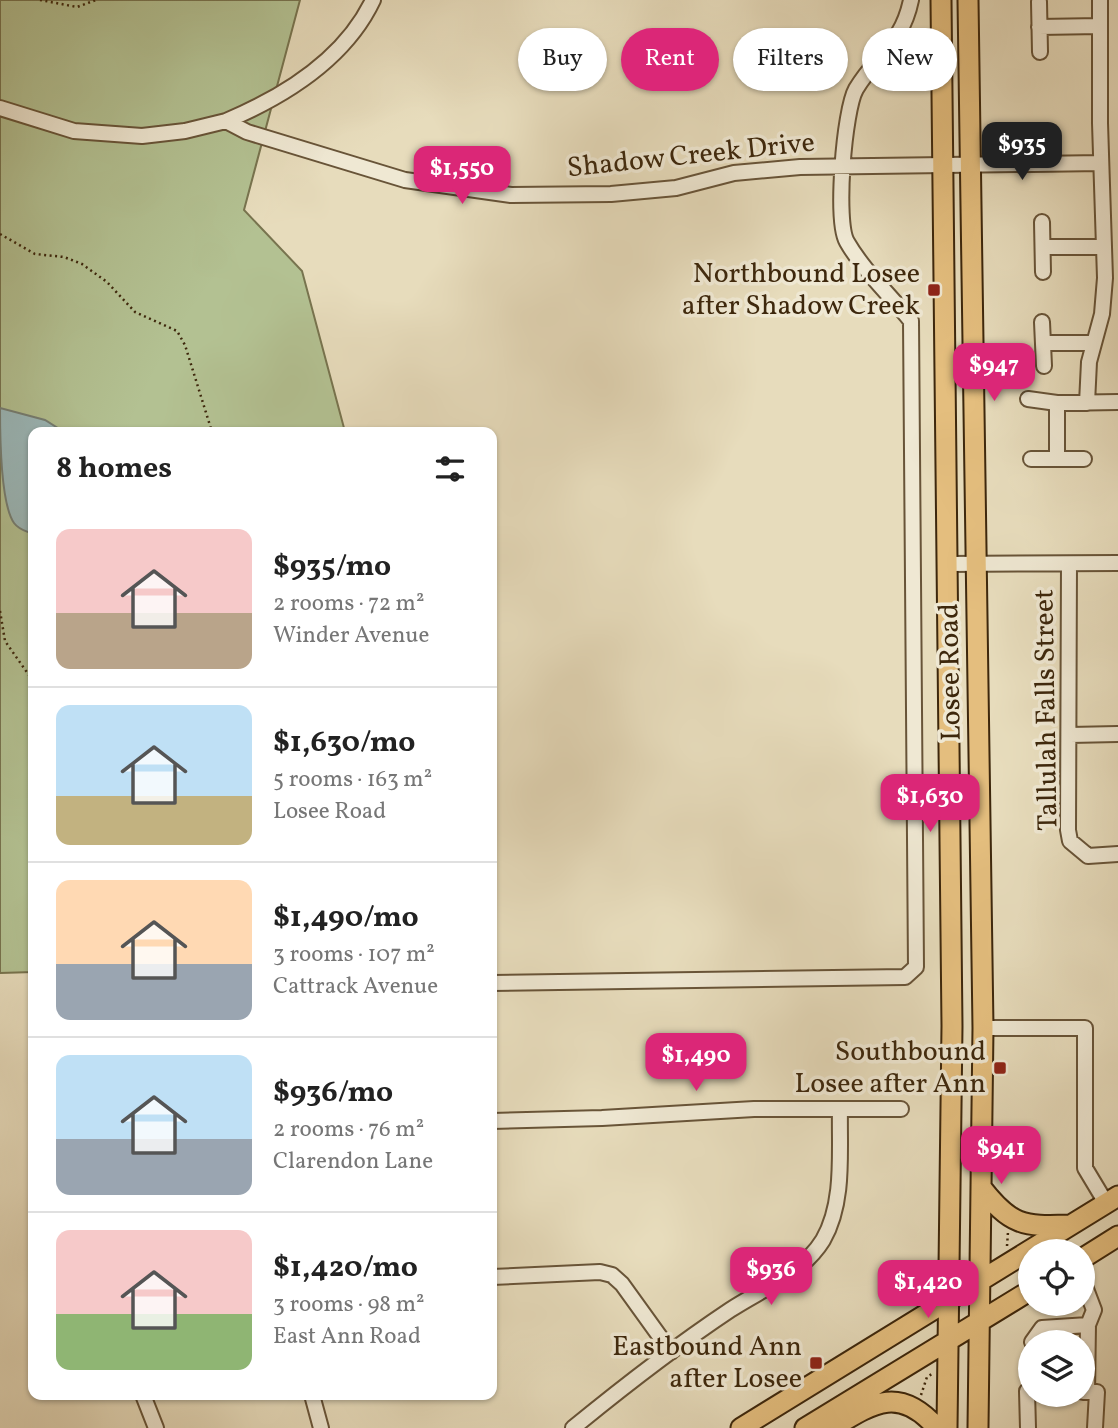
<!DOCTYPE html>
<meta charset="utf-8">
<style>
:root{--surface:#fff;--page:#f2f2f2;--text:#222;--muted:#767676;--line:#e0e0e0;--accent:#db2777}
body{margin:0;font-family:Vollkorn,serif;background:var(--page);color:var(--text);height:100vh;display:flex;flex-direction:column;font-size:26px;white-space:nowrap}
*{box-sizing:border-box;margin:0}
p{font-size:23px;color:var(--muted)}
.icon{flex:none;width:38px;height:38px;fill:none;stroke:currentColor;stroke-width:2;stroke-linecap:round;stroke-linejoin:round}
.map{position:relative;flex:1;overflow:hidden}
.details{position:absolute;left:28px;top:427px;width:469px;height:973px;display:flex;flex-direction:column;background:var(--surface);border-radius:14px;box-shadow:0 2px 5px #0004}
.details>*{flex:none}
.top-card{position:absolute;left:518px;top:28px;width:494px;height:63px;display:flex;gap:14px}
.controls{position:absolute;left:1018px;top:1239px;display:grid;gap:14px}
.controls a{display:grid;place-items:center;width:77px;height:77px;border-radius:50%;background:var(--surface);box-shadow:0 2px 5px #0004;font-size:35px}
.price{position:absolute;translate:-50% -60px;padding:0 16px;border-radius:14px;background:var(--accent);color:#fff;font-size:23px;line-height:46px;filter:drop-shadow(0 2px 4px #0008)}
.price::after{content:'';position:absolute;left:50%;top:42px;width:21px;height:16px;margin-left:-10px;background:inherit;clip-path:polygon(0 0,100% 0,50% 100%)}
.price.selected{background:#222;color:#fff}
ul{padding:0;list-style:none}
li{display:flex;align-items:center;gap:21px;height:175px;padding:0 28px}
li+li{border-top:2px solid var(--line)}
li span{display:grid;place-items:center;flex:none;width:196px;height:140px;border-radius:14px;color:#555}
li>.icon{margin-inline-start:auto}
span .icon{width:84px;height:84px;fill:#fffc;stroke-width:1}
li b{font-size:30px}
h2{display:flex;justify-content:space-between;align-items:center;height:84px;padding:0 28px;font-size:30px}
.pill{padding:0 24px;border-radius:32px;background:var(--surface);box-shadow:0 2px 5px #0004;font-size:24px;line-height:63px}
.pill.selected{background:var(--accent);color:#fff}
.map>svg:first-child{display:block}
.green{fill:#b3c192;stroke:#78744f;stroke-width:2}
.water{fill:#9bb9bb;stroke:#757f75;stroke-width:2}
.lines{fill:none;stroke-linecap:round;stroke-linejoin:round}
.minor-casing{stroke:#685438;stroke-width:18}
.major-casing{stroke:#3d270c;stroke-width:23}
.path{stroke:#3d270c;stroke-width:2.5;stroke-dasharray:2 3.5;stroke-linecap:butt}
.minor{stroke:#efe8d3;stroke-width:14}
.major{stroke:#e4be7e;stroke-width:19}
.poi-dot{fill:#8f2418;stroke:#efe8d3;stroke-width:2.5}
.labels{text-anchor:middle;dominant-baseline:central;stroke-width:7;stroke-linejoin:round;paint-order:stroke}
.street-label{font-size:28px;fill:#3d270c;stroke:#efe8d3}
.poi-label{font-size:28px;fill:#3d270c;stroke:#efe8d3;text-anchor:end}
</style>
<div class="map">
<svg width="1118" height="1428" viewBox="0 0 1118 1428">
<rect width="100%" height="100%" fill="#e7dcbc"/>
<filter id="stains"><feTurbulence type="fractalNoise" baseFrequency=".00286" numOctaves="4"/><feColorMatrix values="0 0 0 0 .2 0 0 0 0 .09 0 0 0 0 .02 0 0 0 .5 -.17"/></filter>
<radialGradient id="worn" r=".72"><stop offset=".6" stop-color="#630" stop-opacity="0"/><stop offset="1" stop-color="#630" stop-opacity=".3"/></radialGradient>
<path class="green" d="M0,0H300L244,210L302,271L344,428L343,432H33V972L0,973Z"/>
<path class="water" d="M0,408L45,420L64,432H33V534C26,531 19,530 14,523C0,503 0,435 0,408Z"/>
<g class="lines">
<g class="minor-casing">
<path id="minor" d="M1039,2L1040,52
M1039,27L1100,26
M0,108L74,131L142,136L185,131L226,121L247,132L405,180L511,195L611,194L676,188L734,173L800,167L1101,163
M226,121C283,97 345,59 373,0
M1042,222L1043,272
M1043,247H1103
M1042,322L1044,366
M1043,343H1093
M1028,399L1057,403L1118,402
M1057,403V459
M1087,403L1089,362L1102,314L1105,278L1100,123V0
M1031,459H1084
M947,564L1118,563
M1069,564L1068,830L1070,841L1088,856L1118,854
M1070,735L1118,734
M492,983L905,977L916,967L911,321C890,295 863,270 847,242C835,222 844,110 856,89C877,54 902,44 911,0
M983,1028H1085V1168L1106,1203
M492,1121L602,1118L754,1109H901
M492,1277L600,1272L612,1275L622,1284L671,1352
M1083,1281L1094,1310L1088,1325L1087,1392
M1032,1342L1042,1328L1088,1325
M1083,1392H1097L1095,1428
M143,1395L156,1428
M312,1395L321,1428
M573,1428C623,1387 676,1346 730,1310C762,1289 802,1274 823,1240C845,1202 839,1151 840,1109
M1028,1428L1027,1391H1031"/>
</g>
<g class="major-casing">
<path id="major" d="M941,0L952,1026L947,1428
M968,0L983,1028L978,1428
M981,1187C1010,1225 1023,1227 1069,1225
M1083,1258L1118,1236
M741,1428L1118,1196
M805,1428L1031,1290
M832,1428C873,1403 899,1385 937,1428"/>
</g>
<path class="path" d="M40,0L77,7L96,0
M0,234L35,254L64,257L82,264L107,282L135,312L177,331L185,345L212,432
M0,611L5,641L33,681
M1007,1246L1008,1232
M921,1395L927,1377L932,1374"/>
<use href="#minor" class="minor"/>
<use href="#major" class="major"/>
</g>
<g class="poi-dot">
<rect x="927" y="283" width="14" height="14" rx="3.5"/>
<rect x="993" y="1061" width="14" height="14" rx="3.5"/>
<rect x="809" y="1356" width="14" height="14" rx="3.5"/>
</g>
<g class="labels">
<g class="street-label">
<text transform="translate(691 156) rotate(-6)">Shadow Creek Drive</text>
<text transform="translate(951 672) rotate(-91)">Losee Road</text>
<text transform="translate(1047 710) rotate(-91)">Tallulah Falls Street</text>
</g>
<g class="poi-label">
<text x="920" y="274">Northbound Losee<tspan x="920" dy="32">after Shadow Creek</tspan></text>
<text x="986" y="1052">Southbound<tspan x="986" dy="32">Losee after Ann</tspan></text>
<text x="802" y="1347">Eastbound Ann<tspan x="802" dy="32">after Losee</tspan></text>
</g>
</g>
<rect width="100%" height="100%" filter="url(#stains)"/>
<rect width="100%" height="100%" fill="url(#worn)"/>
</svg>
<div class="controls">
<a><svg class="icon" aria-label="locate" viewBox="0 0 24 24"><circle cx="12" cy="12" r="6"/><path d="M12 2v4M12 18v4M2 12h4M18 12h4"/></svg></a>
<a><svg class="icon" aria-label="layers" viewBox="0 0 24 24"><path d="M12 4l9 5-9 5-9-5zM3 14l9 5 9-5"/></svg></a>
</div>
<b class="price selected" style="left:1022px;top:182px">$935</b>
<b class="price" style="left:462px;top:206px">$1,550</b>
<b class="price" style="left:994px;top:403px">$947</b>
<b class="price" style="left:930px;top:834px">$1,630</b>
<b class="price" style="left:696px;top:1093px">$1,490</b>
<b class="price" style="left:1001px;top:1186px">$941</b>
<b class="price" style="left:771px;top:1307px">$936</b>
<b class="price" style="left:928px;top:1320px">$1,420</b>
<div class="top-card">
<a class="pill">Buy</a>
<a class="pill selected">Rent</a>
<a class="pill">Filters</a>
<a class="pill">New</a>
</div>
<section class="details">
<h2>8 homes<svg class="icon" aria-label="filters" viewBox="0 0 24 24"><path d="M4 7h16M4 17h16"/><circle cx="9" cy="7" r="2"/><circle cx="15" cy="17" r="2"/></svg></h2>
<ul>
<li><span style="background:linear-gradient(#f6c9c9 60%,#b9a48a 0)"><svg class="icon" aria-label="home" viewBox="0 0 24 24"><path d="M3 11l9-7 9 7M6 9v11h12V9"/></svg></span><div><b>$935/mo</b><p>2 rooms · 72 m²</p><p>Winder Avenue</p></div></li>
<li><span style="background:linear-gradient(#bfe0f5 65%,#c2b280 0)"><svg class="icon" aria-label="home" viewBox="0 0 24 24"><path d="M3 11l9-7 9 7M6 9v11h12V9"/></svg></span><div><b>$1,630/mo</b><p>5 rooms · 163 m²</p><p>Losee Road</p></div></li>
<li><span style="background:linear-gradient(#ffd9b3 60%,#9aa5b1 0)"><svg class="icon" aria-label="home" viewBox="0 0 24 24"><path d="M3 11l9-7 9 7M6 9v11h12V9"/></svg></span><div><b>$1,490/mo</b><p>3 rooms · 107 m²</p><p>Cattrack Avenue</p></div></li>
<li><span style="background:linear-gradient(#bfe0f5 60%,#9aa5b1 0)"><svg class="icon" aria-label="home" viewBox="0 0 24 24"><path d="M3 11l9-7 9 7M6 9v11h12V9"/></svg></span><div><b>$936/mo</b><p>2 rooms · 76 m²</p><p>Clarendon Lane</p></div></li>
<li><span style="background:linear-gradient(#f6c9c9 60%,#8fb573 0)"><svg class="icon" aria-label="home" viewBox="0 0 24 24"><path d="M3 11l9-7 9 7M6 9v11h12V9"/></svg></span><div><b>$1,420/mo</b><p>3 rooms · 98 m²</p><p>East Ann Road</p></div></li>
</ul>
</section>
</div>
